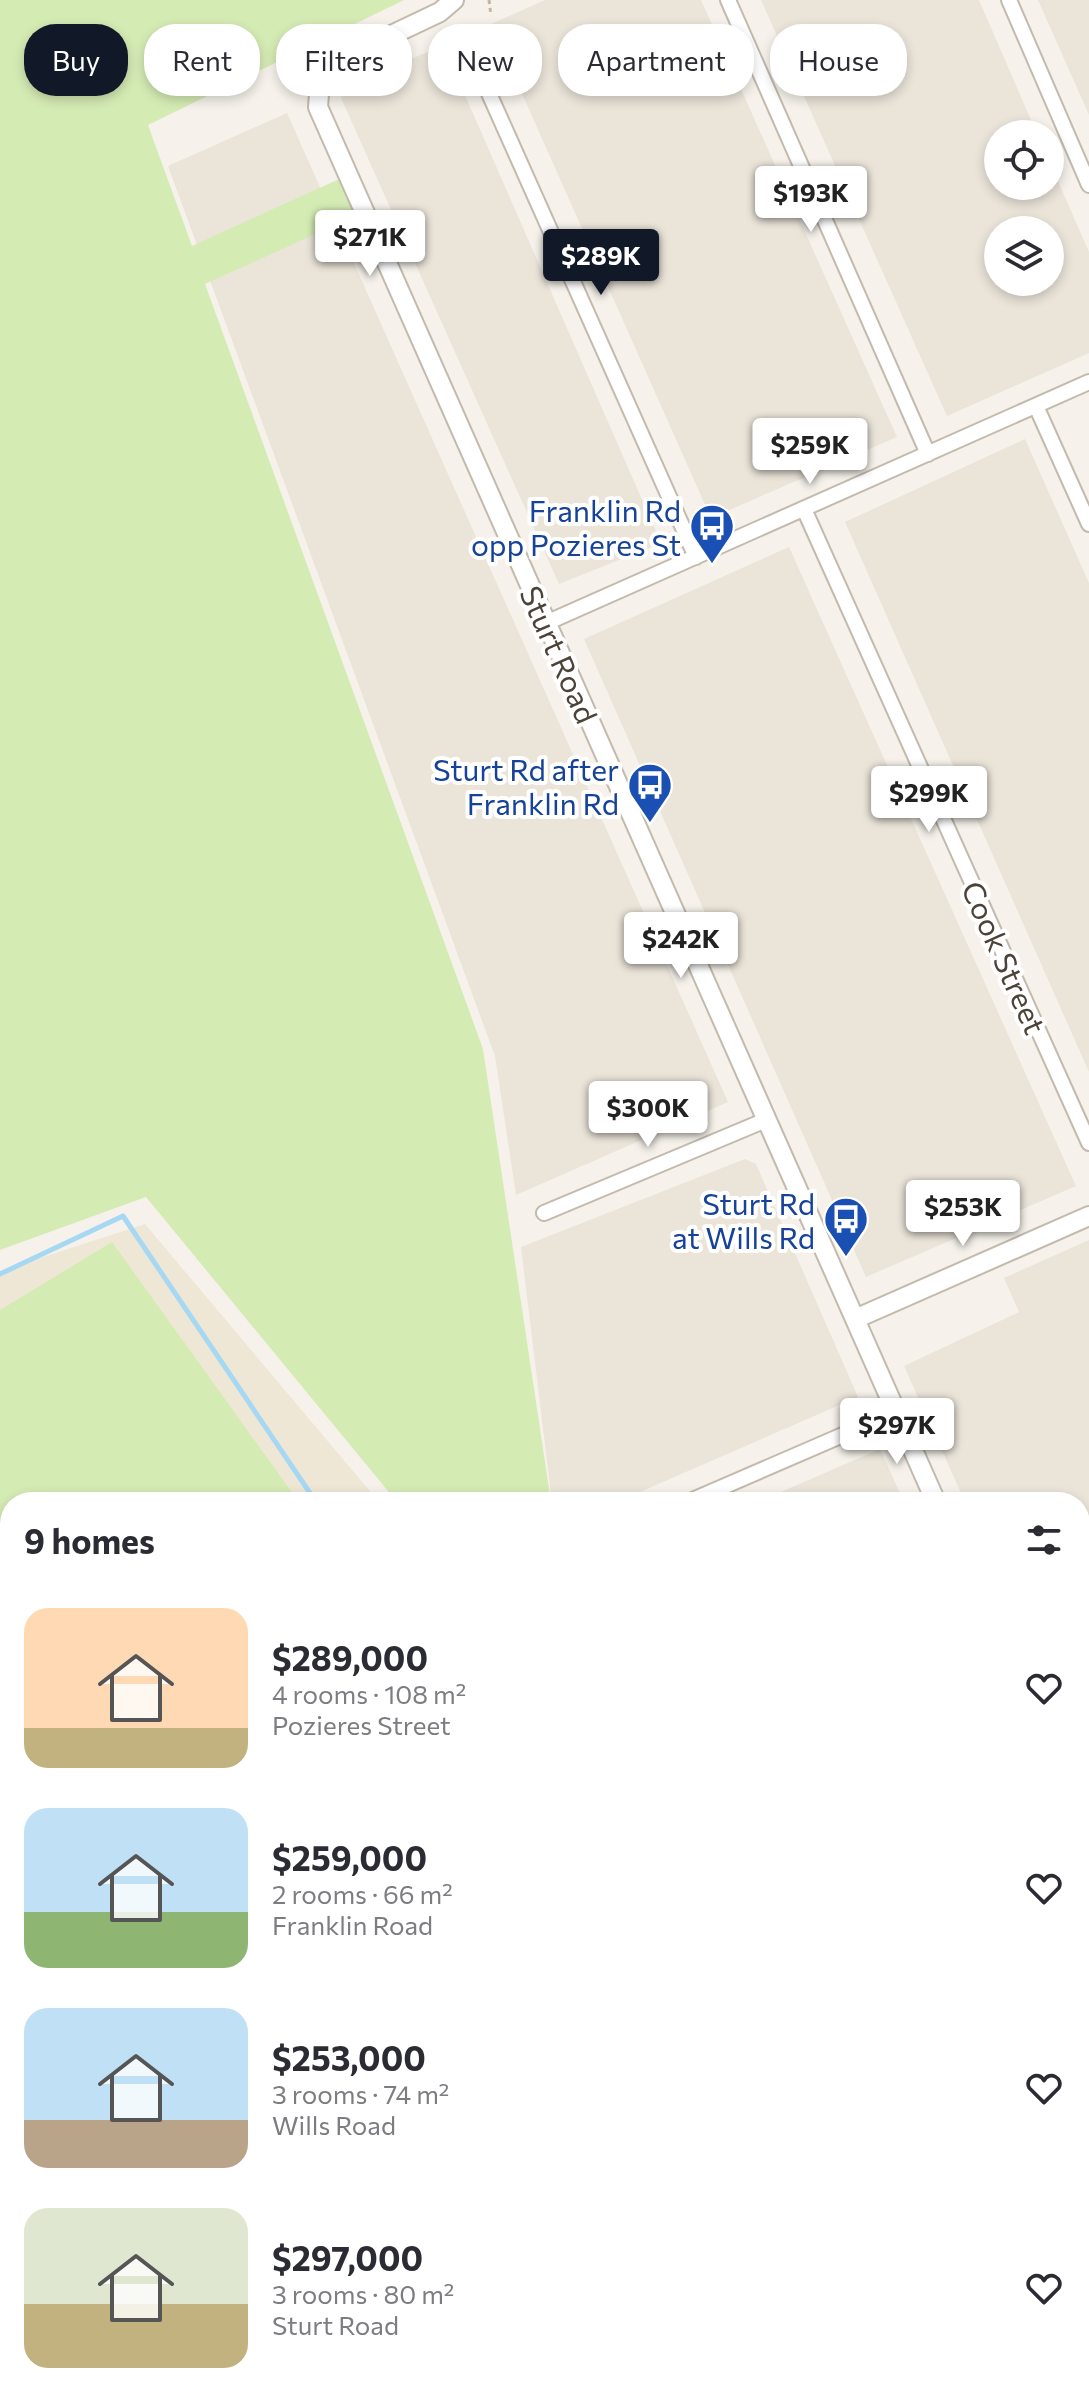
<!DOCTYPE html>
<meta charset="utf-8">
<style>
:root{--surface:#fff;--page:#f2f2f3;--text:#2b2b33;--muted:#7c7c81;--accent:#111827}
body{margin:0;font-family:Commissioner,sans-serif;background:var(--page);color:var(--text);height:100vh;display:flex;flex-direction:column;font-size:30px;white-space:nowrap}
*{box-sizing:border-box;margin:0}
p{font-size:26px;color:var(--muted)}
.icon{flex:none;width:44px;height:44px;fill:none;stroke:currentColor;stroke-width:2;stroke-linecap:round;stroke-linejoin:round}
.map{position:relative;flex:1;overflow:hidden}
.side{position:absolute;left:0px;top:1492px;width:1090px;height:912px;display:flex;flex-direction:column;background:var(--surface);border-radius:32px 32px 0 0;box-shadow:0 4px 12px #0003}
.side>*{flex:none}
.hud{position:absolute;left:24px;top:24px;width:1042px;height:72px;display:flex;gap:16px}
.tools{position:absolute;left:984px;top:120px;display:grid;gap:16px}
.tools a{display:grid;place-items:center;width:80px;height:80px;border-radius:50%;background:var(--surface);box-shadow:0 4px 12px #0003;font-size:40px}
.price{position:absolute;translate:-50% -68px;padding:0 18px;border-radius:8px;background:#fff;color:#222;font-size:26px;line-height:52px;filter:drop-shadow(0 2px 4px #0008)}
.price::after{content:'';position:absolute;left:50%;top:48px;width:24px;height:18px;margin-left:-12px;background:inherit;clip-path:polygon(0 0,100% 0,50% 100%)}
.price.selected{background:var(--accent);color:#fff}
ul{padding:0;list-style:none}
li{display:flex;align-items:center;gap:24px;height:200px;padding:0 24px}
li span{display:grid;place-items:center;flex:none;width:224px;height:160px;border-radius:24px;color:#555}
li>.icon{margin-inline-start:auto}
span .icon{width:96px;height:96px;fill:#fffc;stroke-width:1}
li b{font-size:34px}
h2{display:flex;justify-content:space-between;align-items:center;height:96px;padding:0 24px;font-size:34px}
.pill{padding:0 28px;border-radius:32px;background:var(--surface);box-shadow:0 4px 12px #0003;font-size:28px;line-height:72px}
.pill.selected{background:var(--accent);color:#fff}
.map>svg:first-child{display:block}
.residential{fill:#eae4d9;fill-rule:evenodd}
.education{fill:#efe7d5}
.green{fill:#d5ebb4}
.parking{fill:#e8e5e3}
.water{fill:#a7d8f3}
.lines{fill:none;stroke-linecap:round;stroke-linejoin:round}
.stream{stroke:#a7d8f3;stroke-width:5}
.service-casing{stroke:#c2baad;stroke-width:11}
.minor-casing{stroke:#c2baad;stroke-width:18}
.tertiary-casing{stroke:#c2baad;stroke-width:22}
.secondary-casing{stroke:#d7c49a;stroke-width:26}
.path{stroke:#c4b59e;stroke-width:3;stroke-dasharray:4 4;stroke-linecap:butt}
.service{stroke:#fff;stroke-width:7}
.minor{stroke:#fff;stroke-width:14}
.tertiary{stroke:#fff;stroke-width:18}
.secondary{stroke:#fff0cc;stroke-width:22}
.labels{text-anchor:middle;dominant-baseline:central;stroke-width:8;stroke-linejoin:round;paint-order:stroke}
.transit-label{font-size:30px;fill:#164399;stroke:#fff;text-anchor:end}
.street-label{font-size:30px;fill:#4b4338;stroke:#fff}
</style>
<div class="map">
<svg width="1089" height="2404" viewBox="0 0 1089 2404">
<rect width="100%" height="100%" fill="#f6f2eb"/>
<path class="residential" d="M545,0H701L897,437L711,518L491,24Z
M761,0H979L1037,134H998V186H1050V163L1089,252V353L947,416ZM998,230H1050V282H998Z
M1038,0H1089V115Z
M443,45L661,543L559,584L341,98L345,88Z
M287,113L728,1102L516,1195L495,1056L168,166Z
M1025,439L1089,583V1072L845,522Z
M789,547L1076,1186L866,1277L584,639Z
M745,1159L756,1164L858,1397L617,1502H552L521,1247Z
M1089,1240V1779L1080,1759V1502H965L904,1366L1019,1312L1004,1278Z
M880,1449L904,1502H758Z
M1080,1896L1089,1916V1988L1080,1991Z"/>
<path class="education" d="M145,1224L379,1502H10V1809L0,1788V1271Z"/>
<path class="green" d="M0,0H404L148,125L192,246L348,175L364,212L205,284L483,1049L551,1502H397L146,1197L0,1250Z
M112,1242L299,1502H10V1786L0,1765V1310Z
M1089,2047V2404H633L621,2394H1080V2051Z"/>
<path class="parking" d="M257,2394H438L451,2404H234Z"/>
<path class="water" d="M0,2003L10,2016V2394H68L73,2404H0Z"/>
<g class="lines">
<path class="stream" d="M0,1274L123,1216L316,1502
M0,1848L2,1853"/>
<g class="service-casing">
<path id="service" d="M152,2394L157,2404"/>
</g>
<g class="minor-casing">
<path id="minor" d="M728,0L928,454
M1009,0L1089,185
M471,53L696,557
M1036,406L1089,524
M804,509L1089,1143
M546,623L1089,382
M544,1213L766,1120
M688,1502L896,1412
M202,2404L224,2394"/>
</g>
<g class="tertiary-casing">
<path id="tertiary" d="M454,0L440,12L337,61L320,81L318,107L936,1502
M855,1319L1089,1216
M1080,1828L1089,1849
M1080,2027L1089,2024"/>
</g>
<g class="secondary-casing">
<path id="secondary" d="M0,1936L10,1952
M0,1972L10,1987
M479,2394L493,2404
M532,2394L547,2404
M564,2394V2404"/>
</g>
<path class="path" d="M489,0L491,16
M450,29L459,42
M0,1869L10,1891
M438,2394L451,2404
M585,2394L597,2404"/>
<use href="#service" class="service"/>
<use href="#minor" class="minor"/>
<use href="#tertiary" class="tertiary"/>
<use href="#secondary" class="secondary"/>
</g>
<defs>
<g id="bus-pin" transform="scale(2.3)"><path d="M0 17L-7.5 6A9.5 9.5 0 1 1 7.5 6Z" fill="#1a4fb4" stroke="#fff"/><path d="M-5-6H5V4H4V6H2V4H-2V6H-4V4H-5ZM-3.5-4V0h7V-4ZM-3.5 1.2v1.5H-2V1.2ZM2 1.2v1.5H3.5V1.2Z" fill="#fff"/></g>
</defs>
<g fill-rule="evenodd">
<use href="#bus-pin" x="712" y="526"/>
<use href="#bus-pin" x="650" y="785"/>
<use href="#bus-pin" x="846" y="1219"/>
</g>
<g class="labels">
<g class="transit-label">
<text x="681" y="509">Franklin Rd<tspan x="681" dy="34">opp Pozieres St</tspan></text>
<text x="619" y="768">Sturt Rd after<tspan x="619" dy="34">Franklin Rd</tspan></text>
<text x="815" y="1202">Sturt Rd<tspan x="815" dy="34">at Wills Rd</tspan></text>
</g>
<g class="street-label">
<text transform="translate(560 654) rotate(66)">Sturt Road</text>
<text transform="translate(1005 957) rotate(66)">Cook Street</text>
</g>
</g>
</svg>
<div class="tools">
<a><svg class="icon" aria-label="locate" viewBox="0 0 24 24"><circle cx="12" cy="12" r="6"/><path d="M12 2v4M12 18v4M2 12h4M18 12h4"/></svg></a>
<a><svg class="icon" aria-label="layers" viewBox="0 0 24 24"><path d="M12 4l9 5-9 5-9-5zM3 14l9 5 9-5"/></svg></a>
</div>
<b class="price" style="left:811px;top:234px">$193K</b>
<b class="price" style="left:370px;top:278px">$271K</b>
<b class="price selected" style="left:601px;top:297px">$289K</b>
<b class="price" style="left:810px;top:486px">$259K</b>
<b class="price" style="left:929px;top:834px">$299K</b>
<b class="price" style="left:681px;top:980px">$242K</b>
<b class="price" style="left:648px;top:1149px">$300K</b>
<b class="price" style="left:963px;top:1248px">$253K</b>
<b class="price" style="left:897px;top:1466px">$297K</b>
<div class="hud">
<a class="pill selected">Buy</a>
<a class="pill">Rent</a>
<a class="pill">Filters</a>
<a class="pill">New</a>
<a class="pill">Apartment</a>
<a class="pill">House</a>
</div>
<section class="side">
<h2>9 homes<svg class="icon" aria-label="filters" viewBox="0 0 24 24"><path d="M4 7h16M4 17h16"/><circle cx="9" cy="7" r="2"/><circle cx="15" cy="17" r="2"/></svg></h2>
<ul>
<li><span style="background:linear-gradient(#ffd9b3 75%,#c2b280 0)"><svg class="icon" aria-label="home" viewBox="0 0 24 24"><path d="M3 11l9-7 9 7M6 9v11h12V9"/></svg></span><div><b>$289,000</b><p>4 rooms · 108 m²</p><p>Pozieres Street</p></div><svg class="icon" aria-label="heart" viewBox="0 0 24 24"><path d="M12 20l-8-8c-3-5 5-10 8-4 3-6 11-1 8 4z"/></svg></li>
<li><span style="background:linear-gradient(#bfe0f5 65%,#8fb573 0)"><svg class="icon" aria-label="home" viewBox="0 0 24 24"><path d="M3 11l9-7 9 7M6 9v11h12V9"/></svg></span><div><b>$259,000</b><p>2 rooms · 66 m²</p><p>Franklin Road</p></div><svg class="icon" aria-label="heart" viewBox="0 0 24 24"><path d="M12 20l-8-8c-3-5 5-10 8-4 3-6 11-1 8 4z"/></svg></li>
<li><span style="background:linear-gradient(#bfe0f5 70%,#b9a48a 0)"><svg class="icon" aria-label="home" viewBox="0 0 24 24"><path d="M3 11l9-7 9 7M6 9v11h12V9"/></svg></span><div><b>$253,000</b><p>3 rooms · 74 m²</p><p>Wills Road</p></div><svg class="icon" aria-label="heart" viewBox="0 0 24 24"><path d="M12 20l-8-8c-3-5 5-10 8-4 3-6 11-1 8 4z"/></svg></li>
<li><span style="background:linear-gradient(#dfe7d0 60%,#c2b280 0)"><svg class="icon" aria-label="home" viewBox="0 0 24 24"><path d="M3 11l9-7 9 7M6 9v11h12V9"/></svg></span><div><b>$297,000</b><p>3 rooms · 80 m²</p><p>Sturt Road</p></div><svg class="icon" aria-label="heart" viewBox="0 0 24 24"><path d="M12 20l-8-8c-3-5 5-10 8-4 3-6 11-1 8 4z"/></svg></li>
</ul>
</section>
</div>
